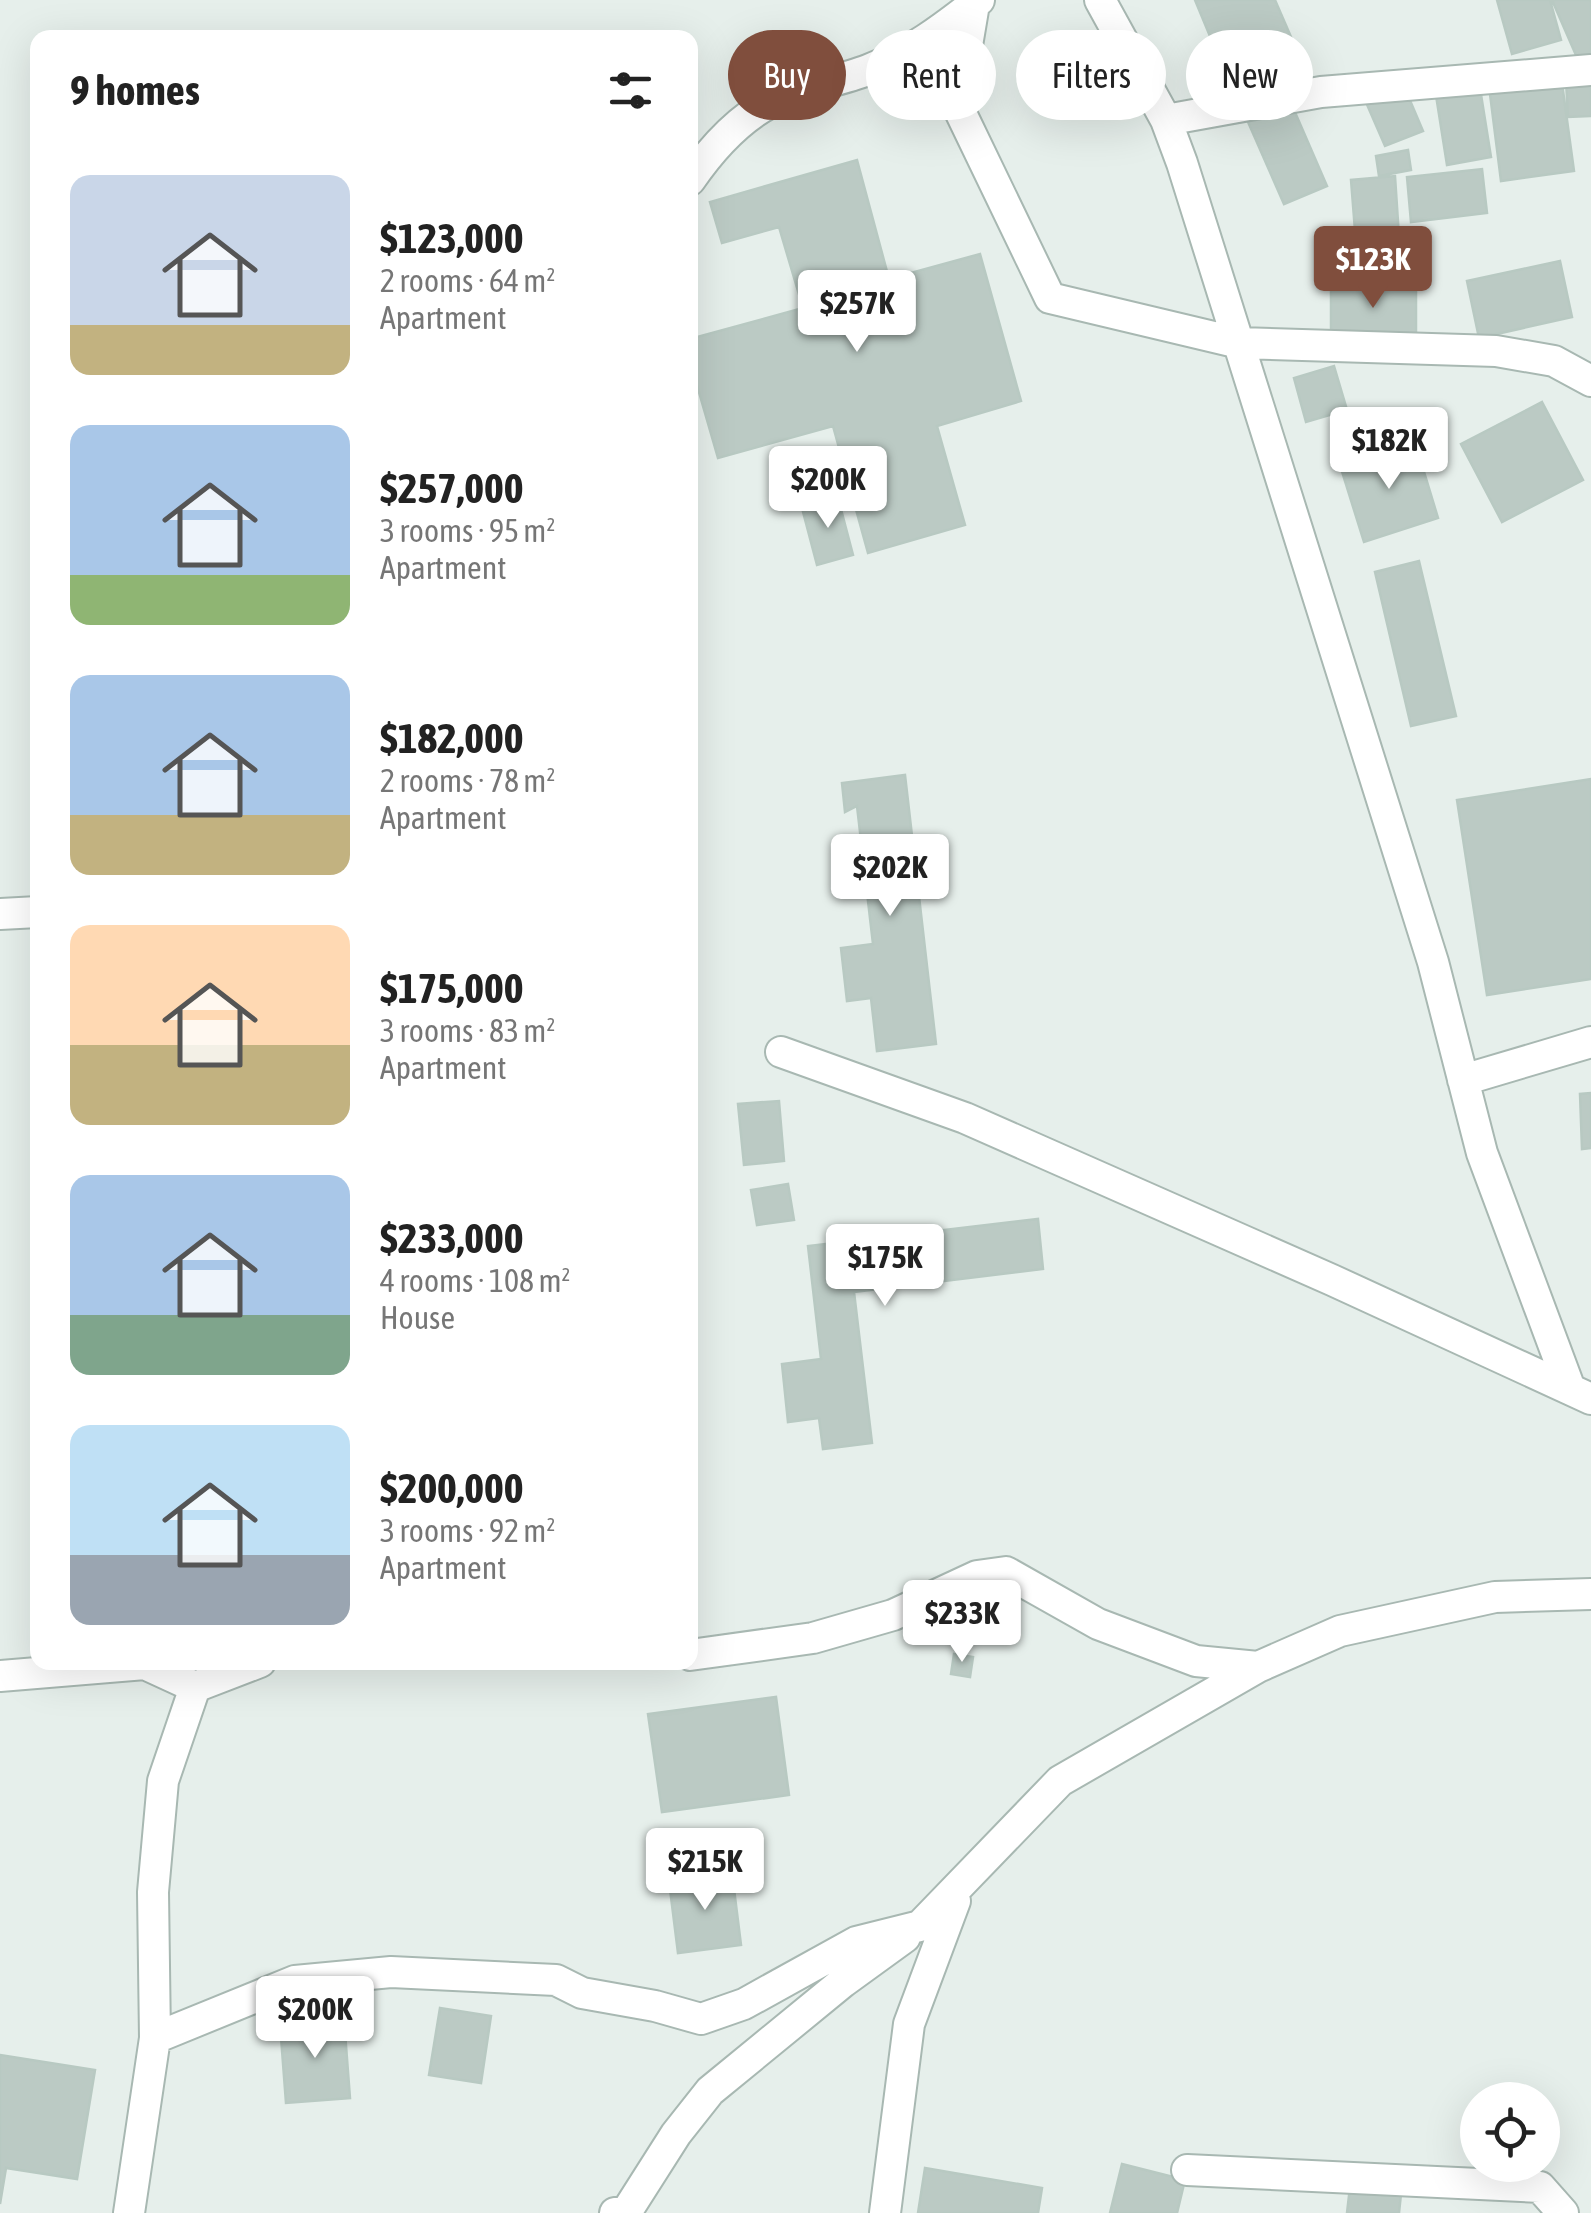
<!DOCTYPE html>
<meta charset="utf-8">
<style>
:root{--surface:#fff;--page:#f2f2f2;--text:#222;--muted:#767676;--accent:#804e3d}
body{margin:0;font-family:"Asap Condensed",sans-serif;background:var(--page);color:var(--text);height:100vh;display:flex;flex-direction:column;font-size:38px;white-space:nowrap}
*{box-sizing:border-box;margin:0}
p{font-size:32px;color:var(--muted)}
.icon{flex:none;width:55px;height:55px;fill:none;stroke:currentColor;stroke-width:2;stroke-linecap:round;stroke-linejoin:round}
.map{position:relative;flex:1;overflow:hidden}
.details{position:absolute;left:30px;top:30px;width:668px;height:1640px;display:flex;flex-direction:column;background:var(--surface);border-radius:20px;box-shadow:0 10px 40px #0002}
.details>*{flex:none}
.hud{position:absolute;left:728px;top:30px;width:712px;height:90px;display:flex;gap:20px}
.fabs{position:absolute;left:1460px;top:2082px;display:grid;gap:20px}
.fabs a{display:grid;place-items:center;width:100px;height:100px;border-radius:50%;background:var(--surface);box-shadow:0 10px 40px #0002;font-size:50px}
.price{position:absolute;translate:-50% -85px;padding:0 22px;border-radius:10px;background:#fff;color:#222;font-size:32px;line-height:65px;filter:drop-shadow(0 2px 5px #0008)}
.price::after{content:'';position:absolute;left:50%;top:60px;width:30px;height:22px;margin-left:-15px;background:inherit;clip-path:polygon(0 0,100% 0,50% 100%)}
.price.current{background:var(--accent);color:#fff}
ul{padding:0;list-style:none}
li{display:flex;align-items:center;gap:30px;height:250px;padding:0 40px}
li span{display:grid;place-items:center;flex:none;width:280px;height:200px;border-radius:20px;color:#555}
li>.icon{margin-inline-start:auto}
span .icon{width:120px;height:120px;fill:#fffc;stroke-width:1}
li b{font-size:42px}
h2{display:flex;justify-content:space-between;align-items:center;height:120px;padding:0 40px;font-size:42px}
.tag{padding:0 35px;border-radius:45px;background:var(--surface);box-shadow:0 10px 40px #0002;font-size:35px;line-height:90px}
.tag.current{background:var(--accent);color:#fff}
.map>svg:first-child{display:block}
.building{fill:#bbcac4;stroke:#b8c9c2;stroke-width:2.5}
.lines{fill:none;stroke-linecap:round;stroke-linejoin:round}
.minor-casing{stroke:#a8b8b2;stroke-width:34}
.minor{stroke:#fff;stroke-width:30}
</style>
<div class="map">
<svg width="1591" height="2213" viewBox="0 0 1591 2213">
<rect width="100%" height="100%" fill="#e6efeb"/>
<path class="building" d="M1195,0H1275L1298,53L1229,82Z
M1497,0H1550L1561,40L1512,54Z
M1552,0H1591V56L1579,62Z
M1561,76L1574,171L1501,181L1489,86Z
M1591,80V116L1568,117L1566,81Z
M1479,82L1491,157L1447,165L1435,89Z
M1403,84L1423,131L1385,146L1365,100Z
M1291,103L1327,186L1284,204L1248,122Z
M1408,150L1411,170L1379,176L1376,156Z
M857,160L889,279L980,254L1021,401L937,426L965,525L868,553L833,426L718,458L690,361V339L803,308L779,227L722,243L710,202Z
M1482,169L1487,213L1411,222L1407,177Z
M1395,176L1400,252L1357,256L1351,180Z
M1560,261L1572,317L1479,338L1467,281Z
M1331,286H1416V335H1331Z
M1334,366L1347,410L1306,422L1294,378Z
M1542,402L1583,480L1502,522L1461,444Z
M1415,442L1438,518L1364,542L1340,465Z
M838,498L853,555L817,565L802,508Z
M1419,561L1456,716L1411,726L1375,572Z
M905,775L936,1044L877,1051L871,998L847,1001L841,948L873,944L857,806L845,812L842,783Z
M1591,779V979L1487,995L1457,800Z
M1591,1093V1148L1582,1149L1580,1094Z
M779,1101L784,1161L744,1165L738,1104Z
M788,1184L794,1220L757,1225L751,1190Z
M1038,1219L1043,1269L854,1292L872,1443L823,1449L819,1418L788,1422L782,1364L821,1359L808,1246Z
M954,1654L973,1657L970,1677L951,1674Z
M776,1697L789,1795L662,1812L648,1714Z
M732,1873L741,1945L678,1953L669,1881Z
M440,2008L491,2016L481,2083L429,2075Z
M344,2019L350,2098L286,2103L280,2024Z
M0,2055L95,2070L77,2179L6,2168L0,2204Z
M1122,2164L1185,2180L1177,2213H1110Z
M925,2168L1042,2188L1038,2213H918Z
M1350,2187L1401,2194L1399,2213H1347Z"/>
<g class="lines">
<g class="minor-casing">
<path id="minor" d="M1100,0L1166,120L1182,163L1433,962L1482,1153L1570,1389
M974,4L957,105L1050,298L1239,343L1496,351L1554,361L1591,381
M1166,120L1321,92L1591,70
M690,180C716,142 749,107 794,92C818,84 844,79 868,70C909,54 945,27 979,0
M0,914L38,912
M781,1052L965,1118L1332,1280L1591,1399
M1463,1080L1591,1042
M690,1655L813,1638L893,1615L977,1576L1006,1572L1098,1624L1196,1661L1258,1667L1340,1631L1495,1597L1591,1594
M0,1676L145,1664L195,1687L260,1662
M155,2038L295,1981L391,1972L556,1980L582,1993L655,2006L701,2019L744,2004L856,1942L920,1926L1060,1781L1258,1667
M1187,2170L1540,2187L1563,2213
M129,2213L155,2038L153,1892L163,1781L195,1687
M615,2213L627,2211L676,2134L710,2091L843,1982L905,1937
M885,2213L909,2024L955,1901"/>
</g>
<use href="#minor" class="minor"/>
</g>
</svg>
<div class="fabs">
<a><svg class="icon" aria-label="locate" viewBox="0 0 24 24"><circle cx="12" cy="12" r="6"/><path d="M12 2v4M12 18v4M2 12h4M18 12h4"/></svg></a>
</div>
<b class="price current" style="left:1373px;top:311px">$123K</b>
<b class="price" style="left:857px;top:355px">$257K</b>
<b class="price" style="left:1389px;top:492px">$182K</b>
<b class="price" style="left:828px;top:531px">$200K</b>
<b class="price" style="left:890px;top:919px">$202K</b>
<b class="price" style="left:885px;top:1309px">$175K</b>
<b class="price" style="left:962px;top:1665px">$233K</b>
<b class="price" style="left:705px;top:1913px">$215K</b>
<b class="price" style="left:315px;top:2061px">$200K</b>
<div class="hud">
<a class="tag current">Buy</a>
<a class="tag">Rent</a>
<a class="tag">Filters</a>
<a class="tag">New</a>
</div>
<section class="details">
<h2>9 homes<svg class="icon" aria-label="filters" viewBox="0 0 24 24"><path d="M4 7h16M4 17h16"/><circle cx="9" cy="7" r="2"/><circle cx="15" cy="17" r="2"/></svg></h2>
<ul>
<li><span style="background:linear-gradient(#c9d6e8 75%,#c2b280 0)"><svg class="icon" aria-label="home" viewBox="0 0 24 24"><path d="M3 11l9-7 9 7M6 9v11h12V9"/></svg></span><div><b>$123,000</b><p>2 rooms · 64 m²</p><p>Apartment</p></div></li>
<li><span style="background:linear-gradient(#a9c7e8 75%,#8fb573 0)"><svg class="icon" aria-label="home" viewBox="0 0 24 24"><path d="M3 11l9-7 9 7M6 9v11h12V9"/></svg></span><div><b>$257,000</b><p>3 rooms · 95 m²</p><p>Apartment</p></div></li>
<li><span style="background:linear-gradient(#a9c7e8 70%,#c2b280 0)"><svg class="icon" aria-label="home" viewBox="0 0 24 24"><path d="M3 11l9-7 9 7M6 9v11h12V9"/></svg></span><div><b>$182,000</b><p>2 rooms · 78 m²</p><p>Apartment</p></div></li>
<li><span style="background:linear-gradient(#ffd9b3 60%,#c2b280 0)"><svg class="icon" aria-label="home" viewBox="0 0 24 24"><path d="M3 11l9-7 9 7M6 9v11h12V9"/></svg></span><div><b>$175,000</b><p>3 rooms · 83 m²</p><p>Apartment</p></div></li>
<li><span style="background:linear-gradient(#a9c7e8 70%,#7fa58c 0)"><svg class="icon" aria-label="home" viewBox="0 0 24 24"><path d="M3 11l9-7 9 7M6 9v11h12V9"/></svg></span><div><b>$233,000</b><p>4 rooms · 108 m²</p><p>House</p></div></li>
<li><span style="background:linear-gradient(#bfe0f5 65%,#9aa5b1 0)"><svg class="icon" aria-label="home" viewBox="0 0 24 24"><path d="M3 11l9-7 9 7M6 9v11h12V9"/></svg></span><div><b>$200,000</b><p>3 rooms · 92 m²</p><p>Apartment</p></div></li>
</ul>
</section>
</div>
